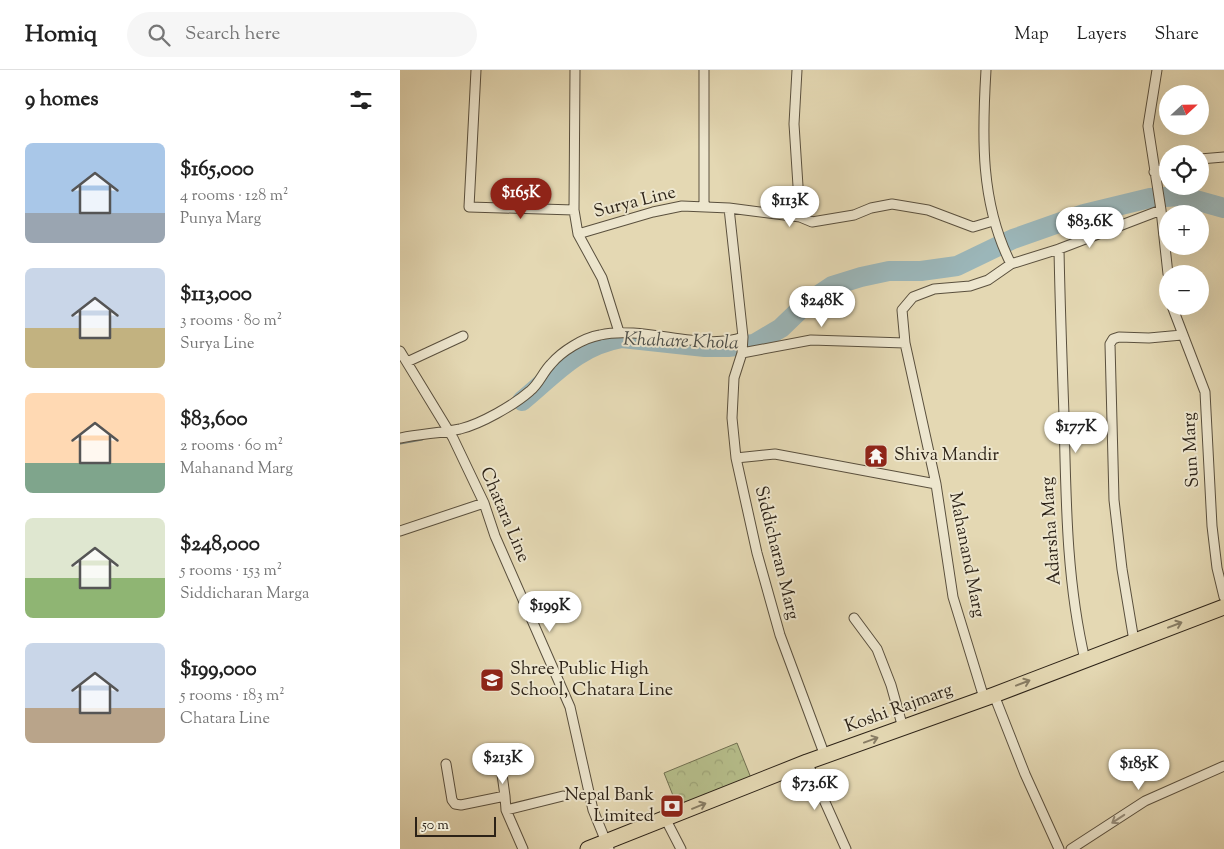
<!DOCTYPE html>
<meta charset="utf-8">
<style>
:root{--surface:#fff;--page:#f6f6f6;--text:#222;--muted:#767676;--line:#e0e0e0;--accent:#8f2418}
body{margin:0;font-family:"Sorts Mill Goudy",serif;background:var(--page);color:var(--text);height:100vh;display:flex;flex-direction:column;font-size:19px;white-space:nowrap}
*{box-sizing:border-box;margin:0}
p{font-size:16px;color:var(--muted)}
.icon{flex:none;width:28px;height:28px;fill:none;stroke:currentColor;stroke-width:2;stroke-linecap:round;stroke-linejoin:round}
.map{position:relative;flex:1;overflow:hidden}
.panel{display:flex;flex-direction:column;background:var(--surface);width:400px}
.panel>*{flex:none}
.needle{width:32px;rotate:68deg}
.buttons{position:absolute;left:759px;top:15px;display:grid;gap:10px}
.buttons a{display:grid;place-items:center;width:50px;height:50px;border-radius:50%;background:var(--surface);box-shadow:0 5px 20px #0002;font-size:25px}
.scale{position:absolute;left:15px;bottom:12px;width:81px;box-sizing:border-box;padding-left:5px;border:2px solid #2c2217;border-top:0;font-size:14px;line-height:18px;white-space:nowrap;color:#2c2217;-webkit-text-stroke:4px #ede6ce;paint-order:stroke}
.price{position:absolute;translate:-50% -42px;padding:0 11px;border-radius:18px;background:#fff;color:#222;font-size:16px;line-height:32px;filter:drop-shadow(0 1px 2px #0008)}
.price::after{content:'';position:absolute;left:50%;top:30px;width:15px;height:11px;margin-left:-8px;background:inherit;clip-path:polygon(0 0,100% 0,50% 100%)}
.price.active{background:var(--accent);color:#fff}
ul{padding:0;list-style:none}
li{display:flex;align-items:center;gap:15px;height:125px;padding:0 25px}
li span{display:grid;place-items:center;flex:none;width:140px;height:100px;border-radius:8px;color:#555}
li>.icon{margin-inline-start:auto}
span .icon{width:60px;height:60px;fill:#fffc;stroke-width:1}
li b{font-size:21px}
h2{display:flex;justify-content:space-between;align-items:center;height:60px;padding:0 25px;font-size:21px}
header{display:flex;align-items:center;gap:30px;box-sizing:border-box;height:70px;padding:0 25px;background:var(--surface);border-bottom:1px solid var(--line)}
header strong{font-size:24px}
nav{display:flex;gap:28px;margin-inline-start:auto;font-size:18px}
.search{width:350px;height:45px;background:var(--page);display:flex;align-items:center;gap:12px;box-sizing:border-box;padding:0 18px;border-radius:28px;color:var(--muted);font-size:19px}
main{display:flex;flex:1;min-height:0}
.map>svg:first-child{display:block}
.forest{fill:url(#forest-crowns);stroke:#717051}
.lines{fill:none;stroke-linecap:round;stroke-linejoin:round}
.stream{stroke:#6f7b78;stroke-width:3}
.river{stroke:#9bb6b9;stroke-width:20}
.street-casing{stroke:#5a503e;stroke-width:11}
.primary-casing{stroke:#2c2217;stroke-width:17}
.street{stroke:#ede6ce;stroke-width:9}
.primary{stroke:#e4d8b3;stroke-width:15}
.oneway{stroke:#887d65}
.oneway2{stroke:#968e7c}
.labels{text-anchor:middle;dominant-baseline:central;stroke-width:4;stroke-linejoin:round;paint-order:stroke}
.street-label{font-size:18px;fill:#2c2217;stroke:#ede6ce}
.poi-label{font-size:18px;fill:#2c2217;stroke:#ede6ce;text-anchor:start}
.water-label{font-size:19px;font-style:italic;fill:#4d4e48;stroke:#ede6ce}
</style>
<header>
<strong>Homiq</strong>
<div class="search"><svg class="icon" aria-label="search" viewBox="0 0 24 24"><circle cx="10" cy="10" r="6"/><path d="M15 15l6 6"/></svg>Search here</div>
<nav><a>Map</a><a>Layers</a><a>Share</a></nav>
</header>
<main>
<section class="panel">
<h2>9 homes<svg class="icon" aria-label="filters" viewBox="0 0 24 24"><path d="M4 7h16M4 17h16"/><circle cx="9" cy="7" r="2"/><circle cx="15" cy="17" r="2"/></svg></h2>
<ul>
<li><span style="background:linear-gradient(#a9c7e8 70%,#9aa5b1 0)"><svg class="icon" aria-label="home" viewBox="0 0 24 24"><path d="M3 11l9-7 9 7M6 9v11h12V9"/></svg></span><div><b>$165,000</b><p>4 rooms · 128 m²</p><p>Punya Marg</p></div></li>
<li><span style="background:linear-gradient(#c9d6e8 60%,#c2b280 0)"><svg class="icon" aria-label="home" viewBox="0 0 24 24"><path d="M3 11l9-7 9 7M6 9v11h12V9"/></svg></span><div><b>$113,000</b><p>3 rooms · 80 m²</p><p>Surya Line</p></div></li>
<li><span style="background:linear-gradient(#ffd9b3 70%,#7fa58c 0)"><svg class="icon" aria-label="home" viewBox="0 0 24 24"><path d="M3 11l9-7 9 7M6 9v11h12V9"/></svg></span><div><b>$83,600</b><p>2 rooms · 60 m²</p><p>Mahanand Marg</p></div></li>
<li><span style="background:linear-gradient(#dfe7d0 60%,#8fb573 0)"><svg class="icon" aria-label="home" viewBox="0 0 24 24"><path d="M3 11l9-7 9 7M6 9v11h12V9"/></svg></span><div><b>$248,000</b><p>5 rooms · 153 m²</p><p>Siddicharan Marga</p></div></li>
<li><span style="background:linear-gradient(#c9d6e8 65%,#b9a48a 0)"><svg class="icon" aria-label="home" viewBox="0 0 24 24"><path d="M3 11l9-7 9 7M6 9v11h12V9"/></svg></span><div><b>$199,000</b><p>5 rooms · 183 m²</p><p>Chatara Line</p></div></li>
</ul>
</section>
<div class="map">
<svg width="824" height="779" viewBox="0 0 824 779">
<defs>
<pattern id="forest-crowns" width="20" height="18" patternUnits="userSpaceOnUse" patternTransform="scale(1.25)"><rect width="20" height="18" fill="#b6be8b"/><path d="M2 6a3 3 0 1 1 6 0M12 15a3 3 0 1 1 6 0" fill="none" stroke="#9da377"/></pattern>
</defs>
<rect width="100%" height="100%" fill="#e4d8b3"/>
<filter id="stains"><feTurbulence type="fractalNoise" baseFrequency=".004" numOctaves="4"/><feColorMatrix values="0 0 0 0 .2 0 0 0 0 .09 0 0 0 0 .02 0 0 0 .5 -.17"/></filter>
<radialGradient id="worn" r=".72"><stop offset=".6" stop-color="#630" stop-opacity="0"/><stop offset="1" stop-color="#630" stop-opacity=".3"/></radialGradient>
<path class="forest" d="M337,673L351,708L278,738L264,703Z"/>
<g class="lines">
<path class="stream" d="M0,373L22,369"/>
<path class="river" d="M122,331C155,304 177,276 222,268L305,277H328L354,274L381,258L408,232L432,216L461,207L489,201H521L557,196L613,169L684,144L750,128L781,126L824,138"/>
<g class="street-casing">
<path id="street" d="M76,0L69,137L174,140
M175,0L174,140L178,164L202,208L219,262
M304,0V136
M397,0L394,54L400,147
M586,0C582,66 580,133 611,194
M757,0L748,56L761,140L768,204
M800,89L824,87
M754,102L768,98
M329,138L343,267L342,283L334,308L332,348L336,388L357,483L380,565L425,686
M178,164L253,142L282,136L329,138L400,147L412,152L454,145L471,138L492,134L528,140L573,157L593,151
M659,179C660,234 662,290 664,345C666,428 666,509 685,590
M772,236L805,322L812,456L817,498L824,527
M0,281L53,368L84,433L95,466L170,637L193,740L209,779
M342,283L411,270L505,273
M7,292L63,266
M0,368C20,364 41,363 60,359C81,354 114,335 130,321C139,314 143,302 151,294C162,281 183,268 200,265C244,255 303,282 343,267
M336,388L375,384L536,414
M0,461L84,433
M454,548L477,579L491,615L503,658
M734,571L722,499L714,430L710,274L713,269L719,267L749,268L782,265
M594,625L625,704L659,779
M584,628L553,527L536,414L505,273L502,240L513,227L534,219L570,216L588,210L611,194L659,179L761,140
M99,683L105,726
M407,692L446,779
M46,694L52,730L55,734L61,735L105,726L106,740L123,779
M106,740L163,726
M266,750L281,779
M671,779L745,731L824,696"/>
</g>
<g class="primary-casing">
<path id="primary" d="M188,779L407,692L594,625L824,537"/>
</g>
<use href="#street" class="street"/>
<use href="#primary" class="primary"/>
</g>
<defs><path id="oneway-shaft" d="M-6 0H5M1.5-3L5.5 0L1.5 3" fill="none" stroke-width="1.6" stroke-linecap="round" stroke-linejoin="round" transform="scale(1.25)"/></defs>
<g class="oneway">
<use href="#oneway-shaft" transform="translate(775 555) rotate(-21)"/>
<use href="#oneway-shaft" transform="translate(623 613) rotate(-21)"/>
<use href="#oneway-shaft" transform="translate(471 670) rotate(-20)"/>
<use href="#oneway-shaft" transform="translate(299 736) rotate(-22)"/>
</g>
<use class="oneway2" href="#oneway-shaft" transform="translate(718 749) rotate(147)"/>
<defs>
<g id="temple-square" transform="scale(1.25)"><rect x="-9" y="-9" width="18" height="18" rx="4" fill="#8f2418" stroke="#ede6ce"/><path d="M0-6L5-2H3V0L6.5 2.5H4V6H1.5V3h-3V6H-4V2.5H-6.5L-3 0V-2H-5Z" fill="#fff"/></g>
<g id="school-square" transform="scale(1.25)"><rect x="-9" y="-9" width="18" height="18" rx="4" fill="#8f2418" stroke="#ede6ce"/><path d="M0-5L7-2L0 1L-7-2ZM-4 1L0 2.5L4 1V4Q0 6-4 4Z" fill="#fff"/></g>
<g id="bank-square" transform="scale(1.25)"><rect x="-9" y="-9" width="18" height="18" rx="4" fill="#8f2418" stroke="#ede6ce"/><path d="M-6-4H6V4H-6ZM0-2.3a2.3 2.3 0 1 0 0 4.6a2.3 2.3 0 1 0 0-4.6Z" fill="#fff"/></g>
</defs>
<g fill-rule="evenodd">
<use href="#temple-square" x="476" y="386"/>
<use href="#school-square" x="92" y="610"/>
<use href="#bank-square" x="272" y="736"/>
</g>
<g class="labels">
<g class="street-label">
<text transform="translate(235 133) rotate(-14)">Surya Line</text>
<text transform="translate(792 380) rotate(-93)">Sun Marg</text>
<text transform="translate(104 445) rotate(67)">Chatara Line</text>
<text transform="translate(652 461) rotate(-94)">Adarsha Marg</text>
<text transform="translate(376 483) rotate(76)">Siddicharan Marg</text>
<text transform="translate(566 485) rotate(79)">Mahanand Marg</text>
<text transform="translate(499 639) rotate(-20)">Koshi Rajmarg</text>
</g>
<g class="poi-label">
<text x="494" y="386">Shiva Mandir</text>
<text x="110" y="600">Shree Public High<tspan x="110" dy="21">School, Chatara Line</tspan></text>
<text x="254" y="726" text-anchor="end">Nepal Bank<tspan x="254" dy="21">Limited</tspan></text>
</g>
<g class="water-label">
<text transform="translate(281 272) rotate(2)">Khahare Khola</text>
</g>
</g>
<rect width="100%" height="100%" filter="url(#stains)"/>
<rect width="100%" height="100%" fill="url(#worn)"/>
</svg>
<div class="buttons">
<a><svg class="needle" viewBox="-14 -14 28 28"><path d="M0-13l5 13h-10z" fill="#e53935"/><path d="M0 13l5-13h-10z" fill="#767676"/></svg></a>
<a><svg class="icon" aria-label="locate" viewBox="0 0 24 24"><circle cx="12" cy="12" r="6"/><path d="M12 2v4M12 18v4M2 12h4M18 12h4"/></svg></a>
<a>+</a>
<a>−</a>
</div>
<div class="scale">50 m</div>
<b class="price active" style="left:121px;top:150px">$165K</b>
<b class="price" style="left:390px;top:158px">$113K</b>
<b class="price" style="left:690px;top:179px">$83.6K</b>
<b class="price" style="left:422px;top:258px">$248K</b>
<b class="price" style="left:676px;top:384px">$177K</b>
<b class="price" style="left:150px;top:563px">$199K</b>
<b class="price" style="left:103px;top:715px">$213K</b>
<b class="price" style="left:739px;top:721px">$185K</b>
<b class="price" style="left:415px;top:741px">$73.6K</b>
</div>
</main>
